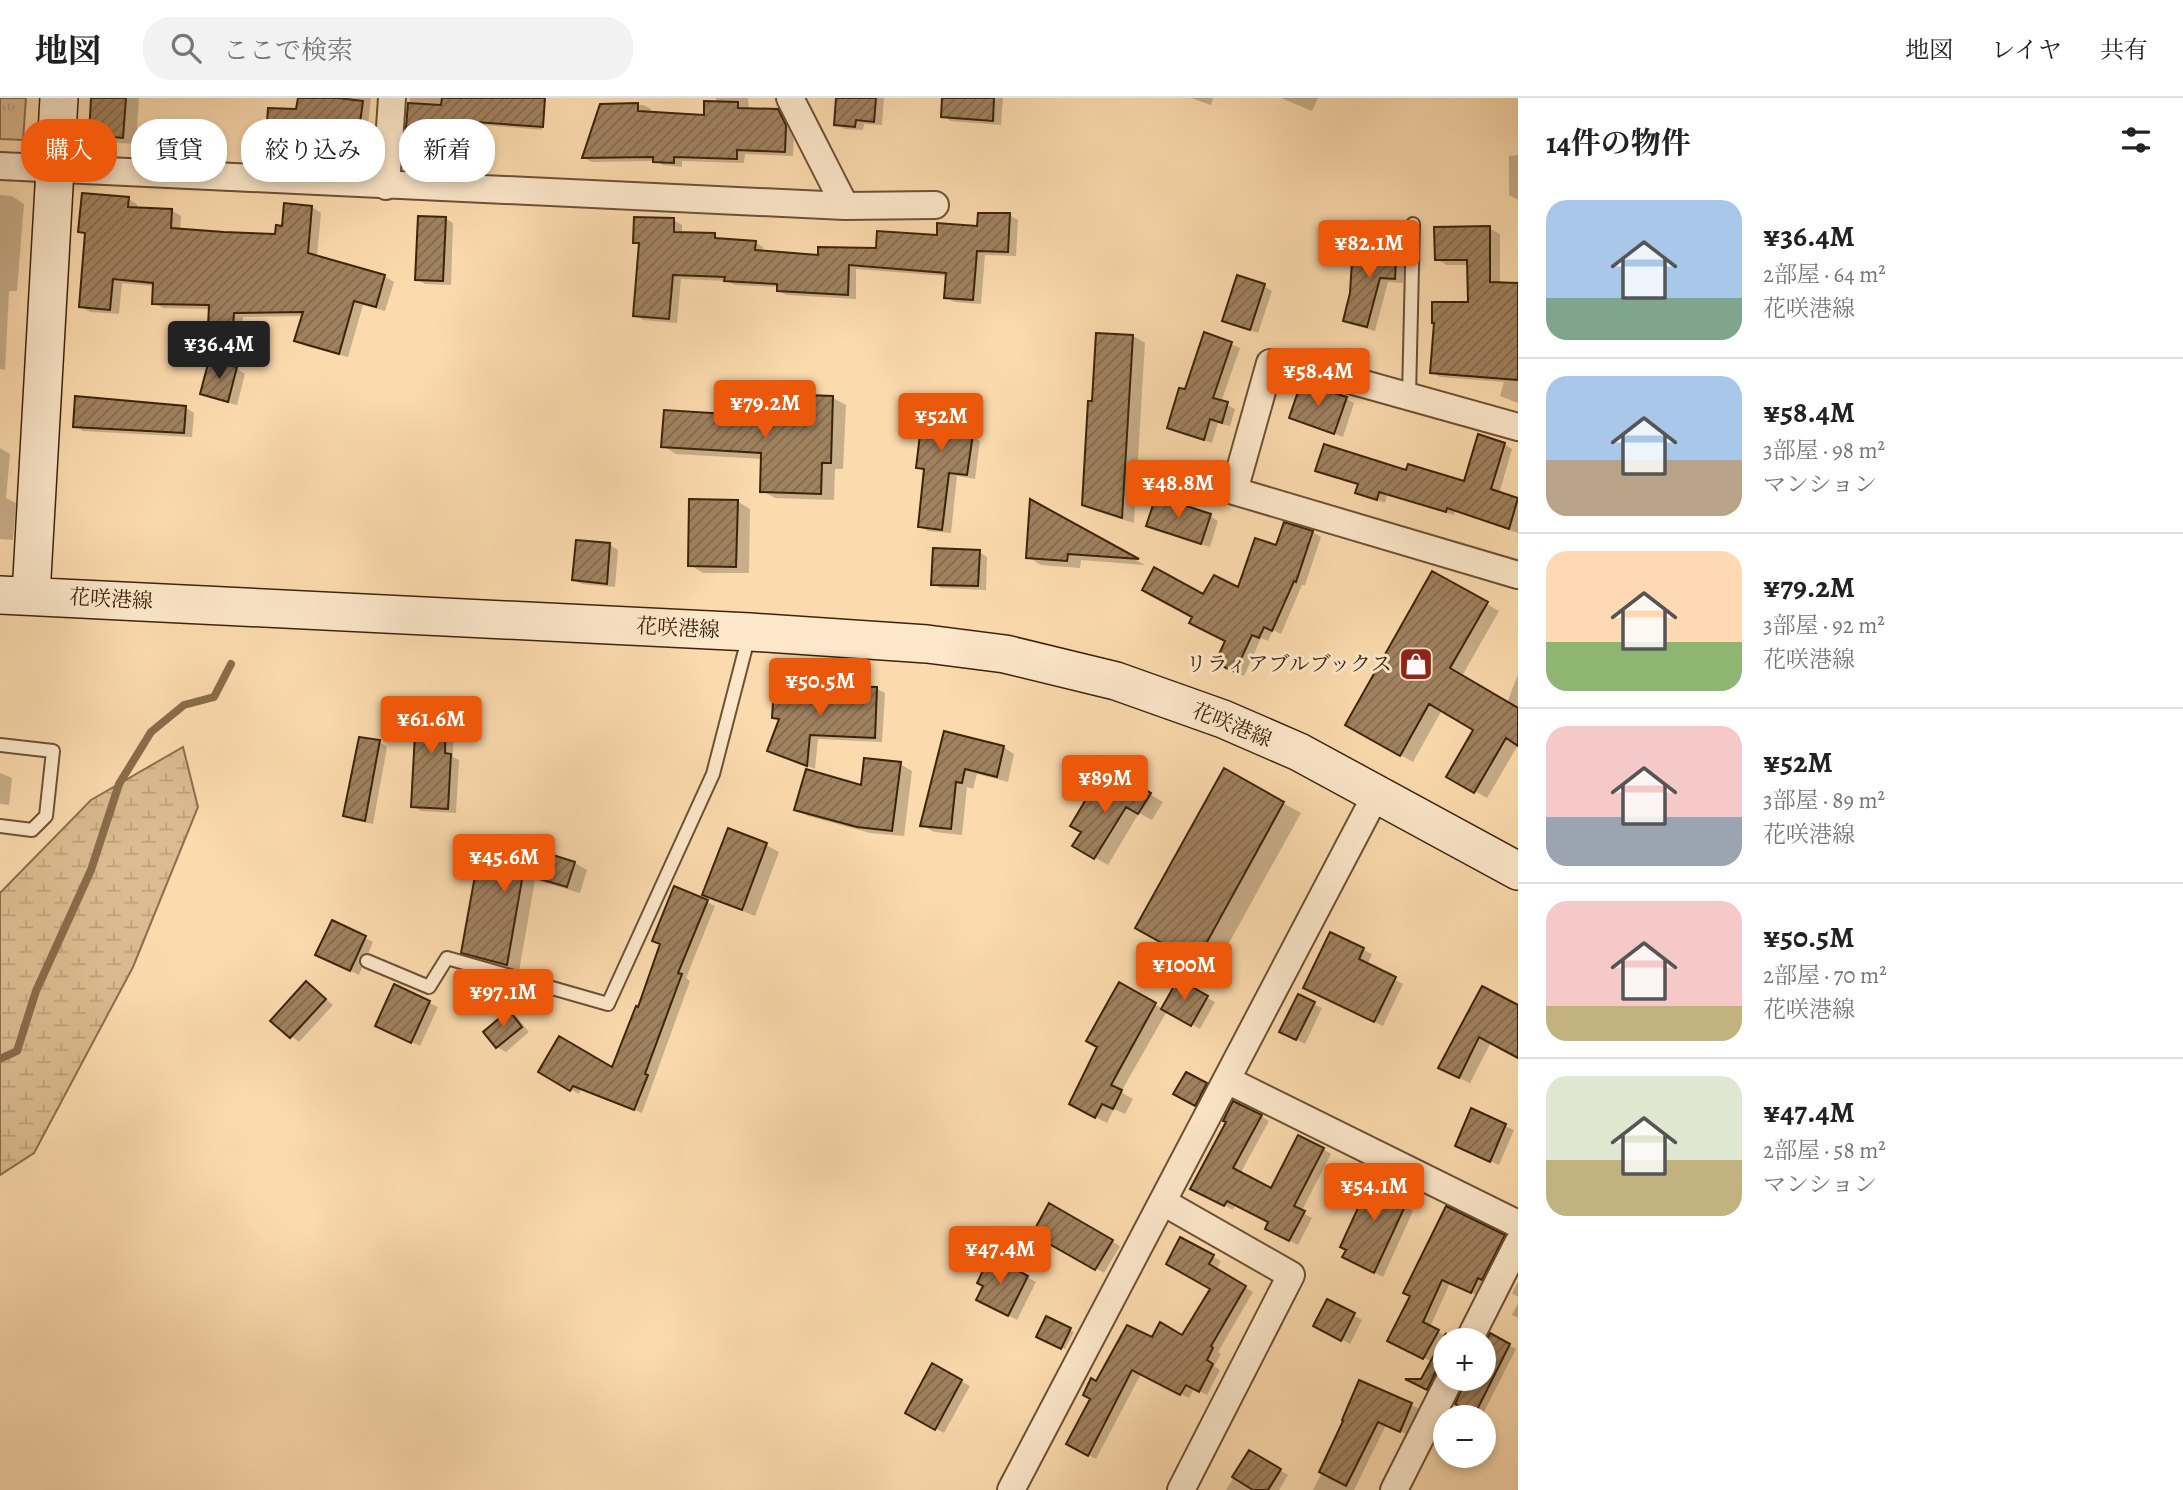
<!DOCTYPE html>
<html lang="ja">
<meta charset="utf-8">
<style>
:root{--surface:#fff;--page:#f2f2f2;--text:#222;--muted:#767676;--line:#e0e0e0;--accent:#ea580c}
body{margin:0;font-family:Alegreya,"Noto Serif JP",serif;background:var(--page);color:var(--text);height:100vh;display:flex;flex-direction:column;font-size:26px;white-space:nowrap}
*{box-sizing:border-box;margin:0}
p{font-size:23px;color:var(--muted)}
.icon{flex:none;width:38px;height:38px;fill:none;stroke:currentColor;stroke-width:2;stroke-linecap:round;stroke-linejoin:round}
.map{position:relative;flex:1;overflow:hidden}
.drawer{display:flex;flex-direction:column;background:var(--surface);width:665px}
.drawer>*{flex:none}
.hud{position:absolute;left:21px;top:21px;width:665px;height:63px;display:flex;gap:14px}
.fabs{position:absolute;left:1433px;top:1230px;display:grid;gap:14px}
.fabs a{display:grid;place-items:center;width:63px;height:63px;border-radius:50%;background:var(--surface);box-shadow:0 4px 10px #0003;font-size:35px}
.price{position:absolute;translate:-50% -60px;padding:0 16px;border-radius:7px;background:var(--accent);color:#fff;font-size:23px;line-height:46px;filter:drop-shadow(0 2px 4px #0008)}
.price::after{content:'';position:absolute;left:50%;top:42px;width:21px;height:16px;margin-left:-10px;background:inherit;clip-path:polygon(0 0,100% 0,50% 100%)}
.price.current{background:#222;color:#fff}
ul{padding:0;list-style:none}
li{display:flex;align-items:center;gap:21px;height:175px;padding:0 28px}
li+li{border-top:2px solid var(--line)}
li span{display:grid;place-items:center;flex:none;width:196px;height:140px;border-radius:21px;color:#555}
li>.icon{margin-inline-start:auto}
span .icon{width:84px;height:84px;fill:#fffc;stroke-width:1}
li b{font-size:30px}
h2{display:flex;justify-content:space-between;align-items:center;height:84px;padding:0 28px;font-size:30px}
.chip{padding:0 24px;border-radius:28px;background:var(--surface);box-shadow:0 4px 10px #0003;font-size:24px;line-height:63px}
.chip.current{background:var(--accent);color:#fff}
header{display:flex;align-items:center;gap:42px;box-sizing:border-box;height:98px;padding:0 35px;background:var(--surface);border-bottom:2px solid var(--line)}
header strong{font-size:33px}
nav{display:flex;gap:38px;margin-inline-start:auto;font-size:24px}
.search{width:490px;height:63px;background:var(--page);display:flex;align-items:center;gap:18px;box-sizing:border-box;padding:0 24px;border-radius:28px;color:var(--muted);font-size:26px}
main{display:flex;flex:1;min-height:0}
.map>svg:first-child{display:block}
.grass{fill:url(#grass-tufts);stroke:#8c6f4e;stroke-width:2}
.wetland{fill:url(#wetland-marsh);stroke:#8c6f4e;stroke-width:2}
.shadow{fill:#0003}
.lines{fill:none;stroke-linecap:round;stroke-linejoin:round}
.stream{stroke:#896c4b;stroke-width:8}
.building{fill:url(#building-hatch);stroke:#3e230b;stroke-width:2}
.lane-casing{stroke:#6d5134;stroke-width:16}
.street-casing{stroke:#6d5134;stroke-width:30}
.secondary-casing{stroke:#3e230b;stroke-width:40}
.lane{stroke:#fce7ca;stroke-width:12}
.street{stroke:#fce7ca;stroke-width:26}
.secondary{stroke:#fce7ca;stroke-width:37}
.labels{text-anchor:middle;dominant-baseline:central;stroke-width:6;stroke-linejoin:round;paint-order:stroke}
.street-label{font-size:21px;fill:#3e230b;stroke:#fce7ca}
.poi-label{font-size:21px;fill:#3e230b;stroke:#fce7ca;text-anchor:end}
</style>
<header>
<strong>地図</strong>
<div class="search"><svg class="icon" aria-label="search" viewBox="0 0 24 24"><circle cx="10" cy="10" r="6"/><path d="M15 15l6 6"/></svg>ここで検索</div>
<nav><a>地図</a><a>レイヤ</a><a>共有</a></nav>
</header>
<main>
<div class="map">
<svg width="1518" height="1392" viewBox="0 0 1518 1392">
<defs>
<pattern id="grass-tufts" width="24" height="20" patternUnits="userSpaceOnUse" patternTransform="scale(1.75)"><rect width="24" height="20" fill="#dbbb91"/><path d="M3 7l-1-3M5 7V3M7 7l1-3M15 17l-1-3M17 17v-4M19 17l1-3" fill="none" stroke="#bda07c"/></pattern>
<pattern id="wetland-marsh" width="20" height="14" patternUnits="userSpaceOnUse" patternTransform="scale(1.75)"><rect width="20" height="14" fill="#dbbb91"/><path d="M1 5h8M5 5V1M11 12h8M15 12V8" fill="none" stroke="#bda07c"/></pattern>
<pattern id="building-hatch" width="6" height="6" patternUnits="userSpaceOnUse" patternTransform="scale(1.75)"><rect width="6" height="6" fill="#a0825f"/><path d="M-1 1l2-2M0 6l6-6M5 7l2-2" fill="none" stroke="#846a4d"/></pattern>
</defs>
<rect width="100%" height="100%" fill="#fbdaad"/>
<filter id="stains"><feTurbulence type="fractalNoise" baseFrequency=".00286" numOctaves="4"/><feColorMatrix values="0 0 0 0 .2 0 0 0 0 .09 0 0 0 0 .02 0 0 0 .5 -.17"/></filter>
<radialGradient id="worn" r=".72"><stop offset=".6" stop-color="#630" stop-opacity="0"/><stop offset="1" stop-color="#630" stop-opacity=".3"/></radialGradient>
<path class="grass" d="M0,0H26L23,42L0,41Z"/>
<path class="wetland" d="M183,649L198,709L133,869L34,1055L0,1077V795L91,702Z"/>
<path class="shadow" d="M93,0H139L136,46L103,44L90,36Z
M300,0H371L366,43L297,34L295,58L276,56L267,52L298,13Z
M410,0H543L542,32L484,27L483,58L460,57L452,52V47L415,45L407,40Z
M716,0H748L749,12L778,13L786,18L794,33L793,58L745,56L744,65L682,63V69L663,67L656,63L592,64L584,60L601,8L643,7L651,11L650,15L706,19L716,6Z
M838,0H884L882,27L864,26L863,32L844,31L836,26Z
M944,0H1003L1001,27L951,23L943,18Z
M1191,0H1213L1211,7Z
M1281,0H1318L1312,13Z
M1518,57V102L1509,97V58Z
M0,97L12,98L24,106L17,193H9L5,272L0,271Z
M128,101L137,106V111L171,112L181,118L180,133L277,137L284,130L312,109L321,115L317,159L384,178L394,184L385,213L363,207L348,259L306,248L296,242L303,218L243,219L242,233L219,232L209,227L210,211L163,210L154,205V188L122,185L119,216L90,214L80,208L86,137L80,133Z
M1009,117L1018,122L1016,158L985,157L981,206L954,204L946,199L947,178L856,171V201L787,197L778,193L779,189L735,187L727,183L681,181L677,225L643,222L635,217L641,147L635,144L674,122L682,127V136L714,137L724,143L755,144L763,149V154L820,159L877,152L979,130Z
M445,120L453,125L451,187L425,186L417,181Z
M1489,130L1500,136V186L1518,228L1469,167H1447L1436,161Z
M1396,143L1405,148L1403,185L1388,184L1375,233L1353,227L1345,222Z
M1264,188L1272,193L1258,235L1224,223Z
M1206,236L1240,250L1221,304L1235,311L1230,328L1218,325L1212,345L1177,334L1169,330L1186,293Z
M1133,238L1145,245L1134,425L1096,413L1084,406L1094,305Z
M1518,256V305L1500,298L1504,284L1440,279L1431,274Z
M210,264L237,271L245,276L237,307L210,300L202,295Z
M833,300L846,307L843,371H835L834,402L775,400L762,393L763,361L676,356L663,348L779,321Z
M1346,301L1354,305L1343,339L1291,319Z
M972,306L980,311L977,341L980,343L975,381L957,378L951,435L928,433L919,428L926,374L917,369L923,330L918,327Z
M186,310L194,315L192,339L83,333L75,328Z
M1504,346L1512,351L1499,396L1518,402V435L1455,413L1454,417L1387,397L1385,405L1357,394L1359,387L1326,377L1317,372L1408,374L1465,385Z
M0,350L10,356L6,400L16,405L13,442L0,441Z
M737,403L750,411L749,475H703L690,467Z
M1032,404L1145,467L1081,462L1080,470L1041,467L1028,459Z
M1210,418L1218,423L1210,449L1156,432L1148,427Z
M1285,426L1313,434L1321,439L1305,487H1302L1281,536L1273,532L1268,543L1261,540L1244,578L1225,569L1227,543L1204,499L1239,492L1277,449Z
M610,447L618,452L615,489L582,486L574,482Z
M979,454L987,459L986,492L941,490L933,486Z
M1433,475L1499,513L1462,578L1507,605L1518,576V647L1487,700L1448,678L1476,631L1442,612L1413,664L1347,627Z
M877,591L885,595L882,644L818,641L815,671L769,653L780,623L773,619L841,596Z
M446,602L454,607L453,659L459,662L456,715L421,713L413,708Z
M945,635L1003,649L1014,656L1008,684L977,676L973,691L967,689L962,737L934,734L922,727Z
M379,644L387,649L373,726L353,722L344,717Z
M900,666L912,673L904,738L870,735L808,718L796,711L863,689Z
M1224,673L1301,715L1214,872L1137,829Z
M0,675L12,680L9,707L0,706Z
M1126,682L1163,704L1152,722L1139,715L1108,767L1074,748L1101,701L1115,700Z
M729,732L766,747L779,754L755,818L717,803L704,796Z
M527,748L537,754L575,765L587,772L580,795L535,782L519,873L476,861L463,854Z
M707,804L715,808L686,880L690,883L642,1015L581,991L579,996L540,973L613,971L639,911Z
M1331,836L1372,856L1367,867L1403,886L1383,928L1314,894Z
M365,840L373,844L359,877L326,861Z
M1179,884L1215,904L1200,931L1167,913L1121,994L1133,1001L1125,1016L1114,1011L1107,1025L1082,1012L1099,949L1119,887L1163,911Z
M306,885L333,907L299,944L273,923Z
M395,889L438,909L420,948L386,932Z
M1483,890L1491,944L1470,985L1451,976Z
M1314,906L1322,910L1305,946L1289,938Z
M509,915L517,919L529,934L506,954L497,949Z
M1186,976L1209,988L1199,1008L1176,996Z
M1472,1013L1514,1032L1499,1067L1465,1052Z
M1261,1018L1269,1023L1240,1076L1271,1092L1323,1051L1331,1056L1301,1114L1312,1120L1298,1147L1267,1130L1270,1124L1236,1106L1233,1112L1193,1090Z
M1375,1075L1411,1093L1404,1107L1413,1113L1383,1179L1352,1163Z
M1050,1108L1120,1148L1104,1175L1034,1135Z
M1504,1139L1511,1143L1479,1198L1450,1185L1430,1229L1445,1238L1446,1276L1435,1294L1420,1287L1432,1264L1390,1242L1412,1198Z
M1181,1141L1221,1163L1216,1172L1253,1194L1218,1254L1221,1256L1214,1268L1220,1272L1207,1297L1194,1290L1189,1300L1141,1276L1096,1361L1068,1346L1092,1301L1097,1285L1153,1241L1183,1239L1212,1190Z
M991,1161L1036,1184L1017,1222L986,1206L985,1188Z
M1518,1184V1199L1512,1195Z
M1328,1203L1362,1222L1350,1246L1315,1227Z
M1518,1205V1220L1512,1217Z
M1047,1220L1074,1234L1065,1251L1038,1238Z
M1491,1238L1516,1251L1482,1318L1457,1305L1467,1281H1484V1249Z
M933,1268L970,1288L944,1335L907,1315Z
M1367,1287L1420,1311L1409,1337L1386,1327L1354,1392H1313Z
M1249,1354L1288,1377L1279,1392H1226Z"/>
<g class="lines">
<path class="stream" d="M0,961L17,953L36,893L91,772L119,686L151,634L184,607L214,599L231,566"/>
</g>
<path class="building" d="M91,0H126L123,40L89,37Z
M298,0H338L363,3L358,40L289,31L287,54L265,53L268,10L296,11Z
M442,0H545L543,29L476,24L475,54L450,53L451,44L405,41L408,5L441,7Z
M836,0H876L874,24L856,22L855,29L834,27Z
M942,0H994L993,23L941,19Z
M704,3L738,4V10L778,11L786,27L785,54L737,52V61L674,59V65L653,64V59L582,60L600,6L638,5V13L704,17Z
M82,95L129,99L128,109L172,111L171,130L224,134L275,136L276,127L282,128L284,105L312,108L308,155L385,177L376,209L354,203L339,256L294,243L303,214L234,215L233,229L208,228L209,207L152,206L153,185L113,181L110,212L79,209L85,135L78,134Z
M978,115H1010L1008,154L977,153L973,202L944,200L946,175L849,167L848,197L777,193V186L724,183L725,179L673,177L669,221L633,218L639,145H633L634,119L674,120V134L715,135V140L756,143L755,152L818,157V149L876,150L877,133L937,137V125L977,128Z
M418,118L446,119L443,183L415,182Z
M1490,128V184L1518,185V282L1430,275L1434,225H1432V204H1468L1467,162H1435L1434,129Z
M1381,141L1397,142L1395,181L1380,180L1367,229L1343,223L1350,195L1352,163Z
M1237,177L1265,186L1250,232L1222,223Z
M1204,234L1232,244L1213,300L1228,304L1222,325L1210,321L1204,342L1167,330L1179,290L1185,291Z
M1096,235L1133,237L1122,420L1082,407L1088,303H1092Z
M209,262L237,269L228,304L200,296Z
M1301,285L1347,299L1334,336L1289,320Z
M778,296L833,298L831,365H822L821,396L760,394L761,355L661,349L664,312L777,319Z
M75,298L186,308L184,335L73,329Z
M919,299L972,305L969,336H973L967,377L949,375L942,432L918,429L924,371L916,370L921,328H916Z
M1478,336L1505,345L1491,391L1518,400L1509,431L1447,410L1446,414L1379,394L1377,402L1355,395L1358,386L1315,373L1324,346L1406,372L1408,366L1464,383Z
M1156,398L1211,416L1201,446L1146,428Z
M689,401L738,402L736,469L688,468Z
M1030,401L1139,461L1068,456L1067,463L1026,460Z
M1284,424L1313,433L1296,484L1294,483L1272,533L1264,529L1259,540L1252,537L1235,574L1215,565L1225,543L1189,525L1192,519L1142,492L1154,469L1203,496L1214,477L1238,489L1255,440L1276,447Z
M576,442L610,445L607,486L572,482Z
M933,450L980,452L978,488L931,487Z
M1432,473L1488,504L1450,570L1518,610V648L1506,640L1474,695L1446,679L1473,632L1429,606L1400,658L1345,627Z
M774,588L839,594L840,588L877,589L875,640L810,637L807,668L767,653L779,621L772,620Z
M417,599L446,600L445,655L451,656L448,711L411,709Z
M944,633L1004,648L997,679L965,671L962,685L956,684L951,731L920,728Z
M359,639L380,642L365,723L343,718Z
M864,660L901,664L892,733L857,729L794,712L806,671L861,687Z
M1224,670L1284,704L1196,864L1135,830Z
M1126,680L1151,695L1138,716L1126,709L1094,761L1072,748L1081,734L1070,728L1091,693L1100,699L1105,691L1115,697Z
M728,730L767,745L742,812L702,797Z
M482,739L528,747L527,749L575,764L567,789L523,776L507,867L461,855Z
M674,788L708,802L678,875L682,876L645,976L648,977L634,1012L573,988L570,993L538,974L559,938L612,969L636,908L638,909L660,846L652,843Z
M332,822L366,838L350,873L315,857Z
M1330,834L1364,850L1359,861L1396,879L1374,924L1303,890Z
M1178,881L1208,898L1191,928L1161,911Z
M306,883L326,901L290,940L270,923Z
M1119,884L1156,905L1111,987L1122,992L1113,1011L1102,1006L1095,1020L1069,1006L1097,949L1086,943Z
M394,886L430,903L411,945L375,928Z
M1482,888L1518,907V960L1479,939L1459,980L1438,970Z
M1298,896L1315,904L1296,942L1279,934Z
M509,912L522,929L496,950L483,934Z
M1186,974L1207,985L1195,1008L1173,996Z
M1233,1003L1262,1017L1233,1070L1271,1090L1298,1037L1324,1050L1294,1108L1305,1113L1289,1143L1265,1131L1268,1124L1227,1103L1224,1108L1190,1091L1226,1024L1223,1023Z
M1471,1010L1506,1026L1490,1064L1455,1048Z
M1375,1073L1403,1087L1396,1102L1406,1106L1374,1175L1342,1159L1346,1152L1340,1149Z
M1049,1105L1113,1142L1095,1172L1032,1136Z
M1446,1108L1505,1137L1482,1182L1478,1180L1471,1195L1442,1182L1423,1224L1439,1232L1423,1261L1387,1243L1410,1198L1403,1195Z
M1180,1139L1214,1157L1209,1166L1246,1188L1211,1248L1213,1250L1207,1262L1213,1266L1199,1294L1186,1287L1180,1297L1132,1272L1088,1358L1066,1346L1090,1301L1083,1297L1091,1280L1096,1283L1127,1227L1152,1239L1160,1224L1182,1237L1210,1191L1166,1166Z
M990,1158L1028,1178L1008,1218L976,1202L983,1188L977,1185Z
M1327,1201L1355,1215L1341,1243L1313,1228Z
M1046,1218L1071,1230L1061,1251L1036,1239Z
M1446,1235V1266L1436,1273L1427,1292L1405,1281H1421Z
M1490,1235L1510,1246L1475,1316L1455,1306L1466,1281H1484V1247Z
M932,1265L962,1282L935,1332L905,1315Z
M1359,1282L1412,1305L1400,1334L1378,1324L1346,1388L1319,1374L1343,1323L1342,1322Z
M1249,1352L1281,1371L1268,1392H1253L1232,1379Z"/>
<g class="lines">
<g class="lane-casing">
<path id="lane" d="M1409,298L1413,126
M0,647L53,653L46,718L32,732L0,728
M367,863L429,889L447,860L608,906L713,676L749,537"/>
</g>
<g class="street-casing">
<path id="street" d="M790,0L845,108
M0,68L845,108L935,107
M386,88L392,0
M1518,329L1296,267L1270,265L1234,393L1518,477
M1227,982L1518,1126
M1163,1104L1291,1177L1181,1392
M1469,1242L1518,1145
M1011,1392L1377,695
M1394,1392L1450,1281"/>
</g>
<g class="secondary-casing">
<path id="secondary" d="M0,497L750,534L927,546L1005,556L1116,583L1223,621L1299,654L1518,773
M31,497L59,0"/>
</g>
<use href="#lane" class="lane"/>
<use href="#street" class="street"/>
<use href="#secondary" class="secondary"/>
</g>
<defs>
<g id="shop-square" transform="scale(1.75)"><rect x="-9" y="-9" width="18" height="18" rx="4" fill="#8f2418" stroke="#fce7ca"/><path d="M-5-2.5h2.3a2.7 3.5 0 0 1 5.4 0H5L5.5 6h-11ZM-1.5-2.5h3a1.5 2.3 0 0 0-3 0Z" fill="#fff"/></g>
</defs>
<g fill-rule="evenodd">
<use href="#shop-square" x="1416" y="566"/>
</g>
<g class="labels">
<g class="street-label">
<text transform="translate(111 501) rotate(3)">花咲港線</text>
<text transform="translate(678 530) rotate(3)">花咲港線</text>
<text transform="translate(1232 627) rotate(22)">花咲港線</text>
</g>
<g class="poi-label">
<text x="1392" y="566">リラィアブルブックス</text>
</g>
</g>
<rect width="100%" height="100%" filter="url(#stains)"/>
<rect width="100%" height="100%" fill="url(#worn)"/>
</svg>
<div class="fabs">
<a>+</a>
<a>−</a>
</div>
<b class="price" style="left:1369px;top:182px">¥82.1M</b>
<b class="price current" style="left:219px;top:283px">¥36.4M</b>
<b class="price" style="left:1318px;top:310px">¥58.4M</b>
<b class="price" style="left:765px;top:342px">¥79.2M</b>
<b class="price" style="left:941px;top:355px">¥52M</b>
<b class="price" style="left:1178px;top:422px">¥48.8M</b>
<b class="price" style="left:820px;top:620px">¥50.5M</b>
<b class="price" style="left:431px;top:658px">¥61.6M</b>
<b class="price" style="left:1105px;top:717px">¥89M</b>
<b class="price" style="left:504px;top:796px">¥45.6M</b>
<b class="price" style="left:1184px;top:904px">¥100M</b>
<b class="price" style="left:503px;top:931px">¥97.1M</b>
<b class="price" style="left:1374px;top:1125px">¥54.1M</b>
<b class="price" style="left:1000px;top:1188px">¥47.4M</b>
<div class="hud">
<a class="chip current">購入</a>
<a class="chip">賃貸</a>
<a class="chip">絞り込み</a>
<a class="chip">新着</a>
</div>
</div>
<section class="drawer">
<h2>14件の物件<svg class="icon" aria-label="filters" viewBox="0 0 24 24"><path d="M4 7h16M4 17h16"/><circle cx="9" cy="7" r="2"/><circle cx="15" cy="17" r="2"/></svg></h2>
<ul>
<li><span style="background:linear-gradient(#a9c7e8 70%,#7fa58c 0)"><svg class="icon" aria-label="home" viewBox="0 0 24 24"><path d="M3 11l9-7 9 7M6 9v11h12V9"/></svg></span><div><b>¥36.4M</b><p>2部屋 · 64 m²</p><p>花咲港線</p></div></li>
<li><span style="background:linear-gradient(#a9c7e8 60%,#b9a48a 0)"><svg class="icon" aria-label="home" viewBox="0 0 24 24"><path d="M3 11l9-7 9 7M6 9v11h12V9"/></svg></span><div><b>¥58.4M</b><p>3部屋 · 98 m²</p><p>マンション</p></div></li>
<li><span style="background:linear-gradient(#ffd9b3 65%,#8fb573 0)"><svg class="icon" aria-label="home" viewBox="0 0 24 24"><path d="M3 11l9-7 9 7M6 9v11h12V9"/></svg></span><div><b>¥79.2M</b><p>3部屋 · 92 m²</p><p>花咲港線</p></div></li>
<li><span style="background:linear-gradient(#f6c9c9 65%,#9aa5b1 0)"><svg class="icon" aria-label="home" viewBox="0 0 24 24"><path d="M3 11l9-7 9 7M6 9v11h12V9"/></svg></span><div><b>¥52M</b><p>3部屋 · 89 m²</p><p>花咲港線</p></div></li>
<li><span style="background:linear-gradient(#f6c9c9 75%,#c2b280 0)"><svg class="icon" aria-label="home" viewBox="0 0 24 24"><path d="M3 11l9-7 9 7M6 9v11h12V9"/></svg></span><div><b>¥50.5M</b><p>2部屋 · 70 m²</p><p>花咲港線</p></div></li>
<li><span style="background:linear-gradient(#dfe7d0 60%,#c2b280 0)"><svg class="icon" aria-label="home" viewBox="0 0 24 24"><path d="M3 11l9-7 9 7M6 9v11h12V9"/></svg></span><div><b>¥47.4M</b><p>2部屋 · 58 m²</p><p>マンション</p></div></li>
</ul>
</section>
</main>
